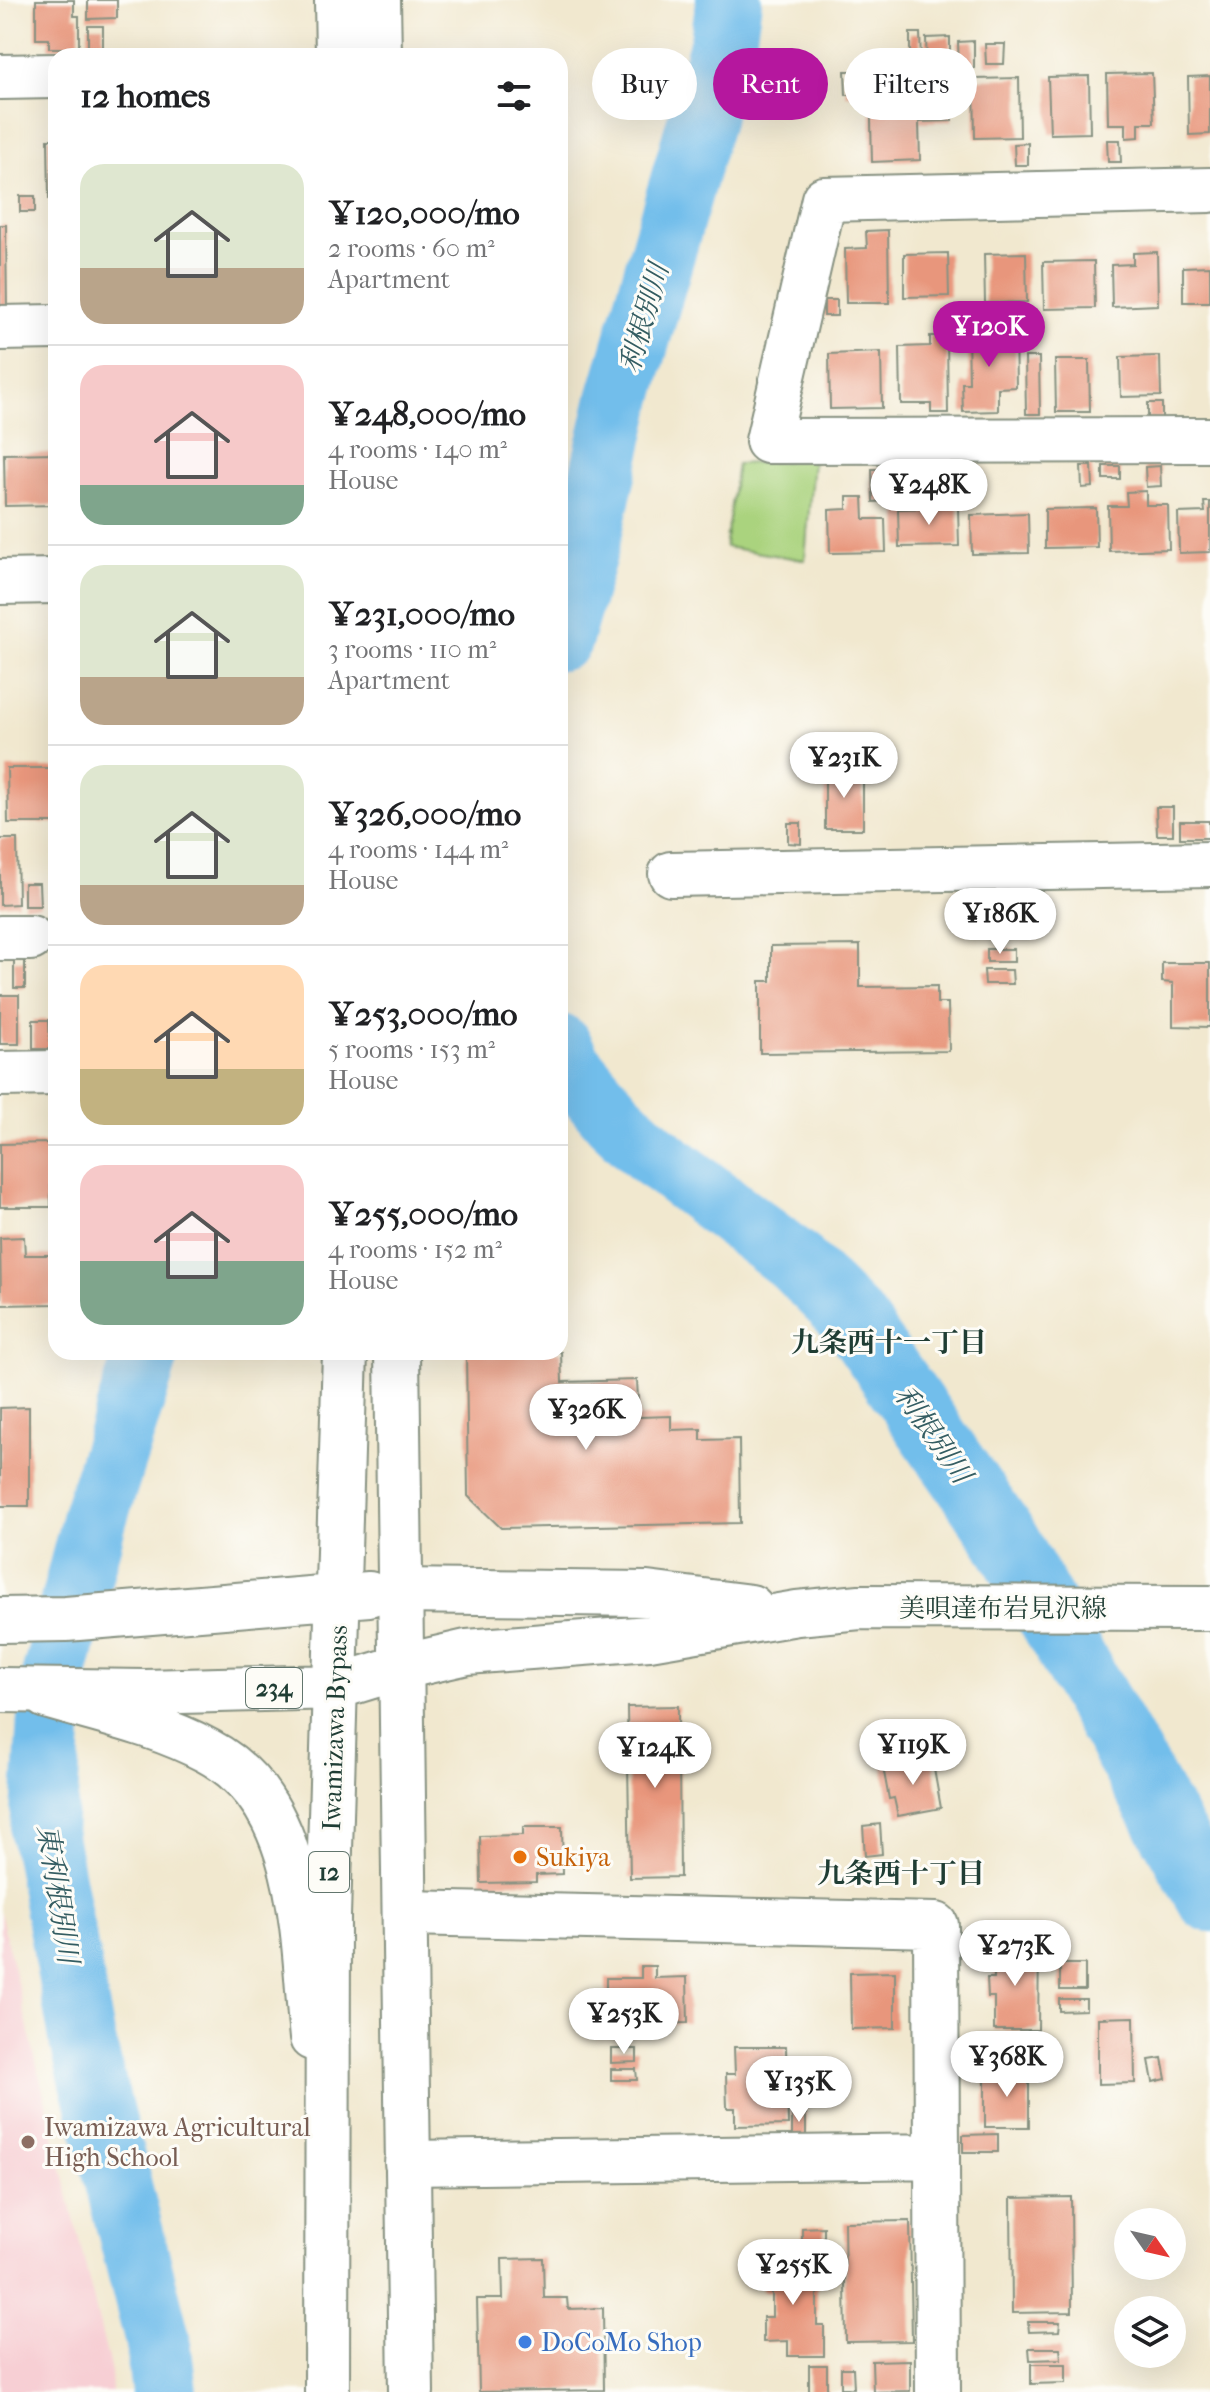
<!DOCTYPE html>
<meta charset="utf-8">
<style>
:root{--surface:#fff;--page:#f2f2f2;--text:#202124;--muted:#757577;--line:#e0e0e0;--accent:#b5179e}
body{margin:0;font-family:"IM FELL French Canon","Noto Serif JP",serif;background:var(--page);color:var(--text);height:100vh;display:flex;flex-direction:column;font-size:30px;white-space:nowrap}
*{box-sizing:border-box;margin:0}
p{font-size:26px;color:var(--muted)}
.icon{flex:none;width:44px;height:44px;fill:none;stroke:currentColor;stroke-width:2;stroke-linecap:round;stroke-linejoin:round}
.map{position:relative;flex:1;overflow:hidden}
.drawer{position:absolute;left:48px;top:48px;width:520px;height:1312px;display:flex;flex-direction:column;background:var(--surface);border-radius:24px;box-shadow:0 8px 32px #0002}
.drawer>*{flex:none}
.banner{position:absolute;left:592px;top:48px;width:498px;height:72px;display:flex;gap:16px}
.needle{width:52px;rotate:124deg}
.fabs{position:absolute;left:1114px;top:2208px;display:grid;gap:16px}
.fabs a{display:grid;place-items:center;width:72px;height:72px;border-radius:50%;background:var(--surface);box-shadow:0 8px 32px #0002;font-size:40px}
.price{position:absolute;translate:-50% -68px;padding:0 18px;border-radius:28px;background:#fff;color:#222;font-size:26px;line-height:52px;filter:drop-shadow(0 2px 4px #0008)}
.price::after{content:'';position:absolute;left:50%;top:48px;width:24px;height:18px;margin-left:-12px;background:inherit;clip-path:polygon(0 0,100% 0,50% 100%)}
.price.selected{background:var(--accent);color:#fff}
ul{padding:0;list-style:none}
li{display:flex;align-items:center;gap:24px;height:200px;padding:0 32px}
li+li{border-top:2px solid var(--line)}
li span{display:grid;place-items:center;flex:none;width:224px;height:160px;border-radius:24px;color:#555}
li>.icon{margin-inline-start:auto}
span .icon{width:96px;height:96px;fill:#fffc;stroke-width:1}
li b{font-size:34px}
h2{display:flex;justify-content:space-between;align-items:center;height:96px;padding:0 32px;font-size:34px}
.chip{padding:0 28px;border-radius:36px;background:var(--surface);box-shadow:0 8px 32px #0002;font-size:28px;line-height:72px}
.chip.selected{background:var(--accent);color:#fff}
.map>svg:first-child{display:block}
.built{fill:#f7cfd4}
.green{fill:#aad37e;stroke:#648859;stroke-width:2}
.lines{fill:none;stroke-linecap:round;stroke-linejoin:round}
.river{stroke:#72beeb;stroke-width:66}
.building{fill:#e8967c}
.minor-casing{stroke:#889282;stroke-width:48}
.major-casing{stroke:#889282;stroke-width:48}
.highway-casing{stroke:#889282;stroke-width:48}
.minor{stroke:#fff;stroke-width:44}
.major{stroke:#fff;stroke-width:44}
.highway{stroke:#fff;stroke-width:44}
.food-dot{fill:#e8710a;stroke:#fdfcf7;stroke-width:3}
.education-dot{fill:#8d6e63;stroke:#fdfcf7;stroke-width:3}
.shop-dot{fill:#3f7fe0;stroke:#fdfcf7;stroke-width:3}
.labels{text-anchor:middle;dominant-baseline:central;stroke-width:6;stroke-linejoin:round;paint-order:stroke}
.shield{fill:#fdfcf7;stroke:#62766e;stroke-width:2}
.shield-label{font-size:24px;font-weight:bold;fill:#1f3d34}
.street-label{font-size:26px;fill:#1f3d34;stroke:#fdfcf7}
.food-label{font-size:26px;fill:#c56008;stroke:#fdfcf7;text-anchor:start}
.education-label{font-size:26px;fill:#785e54;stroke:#fdfcf7;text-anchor:start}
.shop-label{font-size:26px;fill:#366cbe;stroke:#fdfcf7;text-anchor:start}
.water-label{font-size:28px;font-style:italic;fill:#345d62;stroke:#fdfcf7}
.neighbourhood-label{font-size:28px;font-weight:bold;fill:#1f3d34;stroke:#fdfcf7}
</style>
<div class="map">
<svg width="1210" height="2392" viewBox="0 0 1210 2392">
<rect width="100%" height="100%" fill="#fdfcf7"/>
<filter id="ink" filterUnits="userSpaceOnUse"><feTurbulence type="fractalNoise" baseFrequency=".0125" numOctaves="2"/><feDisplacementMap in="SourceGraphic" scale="16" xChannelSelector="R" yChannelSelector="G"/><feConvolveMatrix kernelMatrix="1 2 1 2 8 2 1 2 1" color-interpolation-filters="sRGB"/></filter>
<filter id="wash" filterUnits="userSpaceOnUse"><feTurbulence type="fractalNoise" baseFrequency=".006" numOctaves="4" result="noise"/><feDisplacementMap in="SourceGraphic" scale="32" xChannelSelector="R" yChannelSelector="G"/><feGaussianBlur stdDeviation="1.8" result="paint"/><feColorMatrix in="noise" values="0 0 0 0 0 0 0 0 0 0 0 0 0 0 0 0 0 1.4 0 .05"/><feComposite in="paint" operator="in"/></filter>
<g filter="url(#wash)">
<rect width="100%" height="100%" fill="#f1e8cf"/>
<path class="built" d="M0,1912L111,2372L112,2392H0Z"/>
<path class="green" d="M813,460L805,560L725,547L737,464Z"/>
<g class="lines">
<path class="river" d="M560,638L587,543L619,403L723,42L729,0
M560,1047L570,1066L614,1118L649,1151L793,1260L854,1321L1005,1538L1210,1899
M147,1352L95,1516L52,1685L43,1832L83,2042L158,2342L164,2392"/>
</g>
<g id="blocks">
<path class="building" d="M36,0H74V16H79V48H49V39H36Z
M88,0H117V18L88,19Z
M88,26H103V54H88Z
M910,33H920L921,61H910Z
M950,37V66L927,67L926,38Z
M974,41V68H959L958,42Z
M985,44H1005L1004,64H986Z
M845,71H857L858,95H846Z
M1152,73L1154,123H1139V137L1126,138V124H1108L1107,74Z
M1089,76L1090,133L1050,134L1048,77Z
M1210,76V134L1189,135L1188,77Z
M940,77V96H951L952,121L919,122L920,160L872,162L870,79Z
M1019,78L1020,137L975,138L974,79Z
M48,139H56V199H49Z
M1107,140H1120L1121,162H1108Z
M1028,143V165H1015L1014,144Z
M20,196H35V212H20Z
M0,225H6L7,313H0Z
M888,230L889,303H846L845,249L867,248L866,231Z
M1157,252L1158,305L1112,307L1111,265L1133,264V253Z
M948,253L949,296L904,297V254Z
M1026,253L1027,302L985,303L984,254Z
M1094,261L1095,308L1044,309L1043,262Z
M1210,266V302H1183V267Z
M824,300H837V316H824Z
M1015,330L1016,387L998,388V411L963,412L962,383H969L968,331Z
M930,336H947L948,413H931V404H901L900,347L930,346Z
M881,352L882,408L830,409L829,354Z
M1160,356L1161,396L1121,397L1120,357Z
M1025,357H1039L1040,414H1026Z
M1055,360H1089L1090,412H1056Z
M1148,403H1162V418L1148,419Z
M56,453V505L5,506L4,454Z
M1081,466H1092L1093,487L1082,488Z
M1103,466H1120V479H1103Z
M1160,466L1161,486L1146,487L1145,467Z
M872,469H886L887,501L873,502Z
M891,469H904L905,490H891Z
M962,471H979V493L963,494Z
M1146,491V505H1168L1169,549L1109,551L1108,506H1127L1126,492Z
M847,497H863L864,519H885L886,552L830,553L829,510L847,509Z
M1204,502H1210V552L1179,553L1178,513L1205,512Z
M958,507L959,546L899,547L898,509Z
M1096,508L1097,547L1045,548V509Z
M1028,513L1029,553L972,554L971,515Z
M7,768H56V823H8Z
M825,770L863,771V829H825Z
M1156,807H1173V835H1157Z
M1180,821H1209V838H1180Z
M788,823H801V844L788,843Z
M0,839H17L18,904L0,905Z
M24,883H39L40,906H24Z
M985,918H1013V932H985Z
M860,945V987L937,986V1003H948L949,1051L760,1053V981H771V946Z
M987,949H1014V962H987Z
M14,960H25V988H14Z
M1162,963H1210V1027L1173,1026V983L1162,982Z
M984,970H1012L1013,984H985Z
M0,995H19V1044H0Z
M33,1020H49L50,1049H33Z
M50,1143L51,1207H0V1144Z
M24,1237L25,1255H56V1304L1,1305L0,1238Z
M466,1352H561L562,1382L637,1380L639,1417L671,1416V1430L701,1429V1440L739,1439L740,1523L501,1528L468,1496Z
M29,1407V1506H0V1408Z
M678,1706V1734H691L692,1755H679L680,1877L630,1878L627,1707Z
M932,1758L941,1808L898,1816L894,1798L889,1799L883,1767Z
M880,1824L882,1854L865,1856L863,1826Z
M523,1827H562L563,1874L536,1875V1882L481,1883L480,1836L523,1835Z
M1039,1946L1038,2030H994V1997H988L987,1978H994V1947Z
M1060,1964H1085V1990H1060Z
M641,1966H655V1978L687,1977L688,2023L606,2024V1978H641Z
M895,1972V2028L851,2029L850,1973Z
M1059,1999H1086V2010L1059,2011Z
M1134,2017L1135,2083L1098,2084V2018Z
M734,2047H786L788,2125L735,2126V2108H727L726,2074H735Z
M611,2049H637V2062L611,2063Z
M1162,2058L1166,2079L1153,2082L1149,2060Z
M611,2069H636L637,2080H611Z
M985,2071H1029V2127H985Z
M792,2110H806V2137H792Z
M998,2134V2152H963V2135Z
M1071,2197L1072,2312L1012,2313L1011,2198Z
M910,2221L912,2341L846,2342L844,2222Z
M824,2227V2249H802V2228Z
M543,2258L544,2298H567L568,2309L603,2308L604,2390L479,2392L477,2299H503L502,2259Z
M817,2260V2325H824V2356H788V2341L763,2342V2317H772V2291H762V2261Z
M1028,2322H1060L1059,2331L1029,2332Z
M1029,2348H1060L1061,2359L1030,2360Z
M910,2360V2391L873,2392L872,2361Z
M1031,2364H1066V2383L1031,2384Z
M809,2365H827V2391L809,2392Z
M841,2368H853L854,2388H841Z"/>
</g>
</g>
<g filter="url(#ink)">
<use href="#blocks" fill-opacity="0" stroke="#889282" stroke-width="2"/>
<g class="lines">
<g class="minor-casing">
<path id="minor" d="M0,77L56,76
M1210,190L824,199L768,441L1210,440
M0,328L56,327
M0,582L56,581
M671,874L1210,864
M0,938H31
M0,1074L56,1073
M46,1696C100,1712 158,1724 208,1751C308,1804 302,1941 312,2038
M406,1913L936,1925L938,2392
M407,2163L937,2156"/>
</g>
<g class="major-casing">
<path id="major" d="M399,1591L647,1594L751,1607
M401,1667L467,1652L649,1638L797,1613L860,1607L1210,1608"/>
</g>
<g class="highway-casing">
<path id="highway" d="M337,0L338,56
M378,0L379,56
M397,1352L411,2392
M0,1620L66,1619L369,1594
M0,1690L145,1692L336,1687L401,1667
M327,2392L328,1916L345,1352"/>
</g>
<use href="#minor" class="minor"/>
<use href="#major" class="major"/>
<use href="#highway" class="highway"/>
</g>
</g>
<circle class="food-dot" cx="520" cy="1857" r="8"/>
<circle class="education-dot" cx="28" cy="2142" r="8"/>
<circle class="shop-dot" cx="525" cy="2342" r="8"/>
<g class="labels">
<g class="shield">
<rect x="246" y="1668" width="56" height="40" rx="6"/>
<rect x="309" y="1852" width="40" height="40" rx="6"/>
</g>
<g class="shield-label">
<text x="274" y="1688">234</text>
<text x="329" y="1872">12</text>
</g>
<g class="street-label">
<text x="1003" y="1608">美唄達布岩見沢線</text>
<text transform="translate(335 1728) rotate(-88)">Iwamizawa Bypass</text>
</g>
<g class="food-label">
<text x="536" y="1857">Sukiya</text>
</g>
<g class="education-label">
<text x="44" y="2127">Iwamizawa Agricultural<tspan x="44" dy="30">High School</tspan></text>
</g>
<g class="shop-label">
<text x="541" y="2342">DoCoMo Shop</text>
</g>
<g class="water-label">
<text transform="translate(644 318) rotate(-74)">利根別川</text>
<text transform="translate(933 1434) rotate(55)">利根別川</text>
<text transform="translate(58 1894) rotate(81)">東利根別川</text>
</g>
<g class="neighbourhood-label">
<text x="889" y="1342">九条西十一丁目</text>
<text x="901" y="1873">九条西十丁目</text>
</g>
</g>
</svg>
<div class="fabs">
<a><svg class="needle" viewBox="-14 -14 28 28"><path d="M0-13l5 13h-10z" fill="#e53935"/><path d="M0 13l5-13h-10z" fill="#757577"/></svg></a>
<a><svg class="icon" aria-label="layers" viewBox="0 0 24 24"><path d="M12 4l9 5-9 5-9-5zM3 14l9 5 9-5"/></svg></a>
</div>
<b class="price selected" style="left:989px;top:369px">¥120K</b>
<b class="price" style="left:929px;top:527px">¥248K</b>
<b class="price" style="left:844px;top:800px">¥231K</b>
<b class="price" style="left:1000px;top:956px">¥186K</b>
<b class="price" style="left:586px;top:1452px">¥326K</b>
<b class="price" style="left:913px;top:1787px">¥119K</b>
<b class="price" style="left:655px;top:1790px">¥124K</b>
<b class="price" style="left:1015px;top:1988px">¥273K</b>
<b class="price" style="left:624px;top:2056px">¥253K</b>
<b class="price" style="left:1007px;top:2099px">¥368K</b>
<b class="price" style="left:799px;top:2124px">¥135K</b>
<b class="price" style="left:793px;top:2307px">¥255K</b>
<div class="banner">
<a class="chip">Buy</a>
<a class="chip selected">Rent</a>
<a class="chip">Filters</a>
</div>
<section class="drawer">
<h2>12 homes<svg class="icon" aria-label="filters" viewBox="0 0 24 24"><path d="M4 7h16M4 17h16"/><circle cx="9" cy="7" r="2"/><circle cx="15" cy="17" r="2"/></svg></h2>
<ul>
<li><span style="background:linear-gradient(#dfe7d0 65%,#b9a48a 0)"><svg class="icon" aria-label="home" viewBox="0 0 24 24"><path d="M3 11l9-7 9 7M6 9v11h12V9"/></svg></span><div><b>¥120,000/mo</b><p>2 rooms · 60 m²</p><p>Apartment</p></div></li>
<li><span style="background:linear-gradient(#f6c9c9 75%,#7fa58c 0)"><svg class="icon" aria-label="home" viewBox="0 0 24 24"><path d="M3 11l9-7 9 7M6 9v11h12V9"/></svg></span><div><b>¥248,000/mo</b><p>4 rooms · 140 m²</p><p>House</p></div></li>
<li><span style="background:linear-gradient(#dfe7d0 70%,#b9a48a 0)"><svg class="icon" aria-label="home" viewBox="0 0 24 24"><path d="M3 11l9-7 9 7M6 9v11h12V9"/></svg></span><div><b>¥231,000/mo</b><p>3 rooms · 110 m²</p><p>Apartment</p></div></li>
<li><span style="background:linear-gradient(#dfe7d0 75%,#b9a48a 0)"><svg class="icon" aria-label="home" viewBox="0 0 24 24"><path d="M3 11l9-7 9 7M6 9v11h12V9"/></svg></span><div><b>¥326,000/mo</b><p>4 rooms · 144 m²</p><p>House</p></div></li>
<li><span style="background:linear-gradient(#ffd9b3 65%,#c2b280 0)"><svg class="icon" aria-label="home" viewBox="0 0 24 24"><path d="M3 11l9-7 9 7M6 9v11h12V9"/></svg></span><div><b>¥253,000/mo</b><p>5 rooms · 153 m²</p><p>House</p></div></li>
<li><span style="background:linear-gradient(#f6c9c9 60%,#7fa58c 0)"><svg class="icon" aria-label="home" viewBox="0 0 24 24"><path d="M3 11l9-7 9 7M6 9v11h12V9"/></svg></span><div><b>¥255,000/mo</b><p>4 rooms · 152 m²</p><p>House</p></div></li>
</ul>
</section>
</div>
